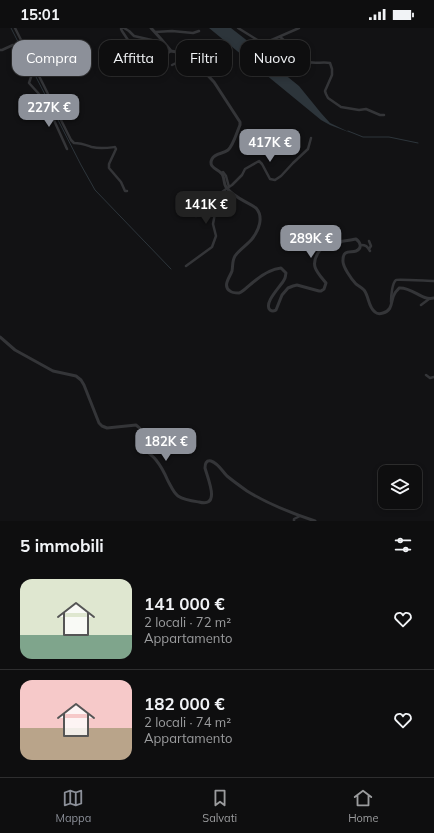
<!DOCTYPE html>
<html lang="it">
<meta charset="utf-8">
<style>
:root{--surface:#0e0e0f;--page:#1c1c1d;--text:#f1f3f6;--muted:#9b9c9e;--line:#2e2e2f;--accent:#8c9099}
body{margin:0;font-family:Mulish,sans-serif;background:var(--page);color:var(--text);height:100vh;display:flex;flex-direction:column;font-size:15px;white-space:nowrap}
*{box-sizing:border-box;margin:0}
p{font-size:13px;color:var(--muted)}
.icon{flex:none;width:22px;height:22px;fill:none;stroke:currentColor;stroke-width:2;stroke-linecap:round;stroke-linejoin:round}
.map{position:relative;height:493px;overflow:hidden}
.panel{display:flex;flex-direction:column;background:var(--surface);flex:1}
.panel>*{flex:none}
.banner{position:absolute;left:12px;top:12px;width:410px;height:36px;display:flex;gap:8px}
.tools{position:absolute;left:378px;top:437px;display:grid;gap:8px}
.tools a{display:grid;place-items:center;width:44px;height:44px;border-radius:8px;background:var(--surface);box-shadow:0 2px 6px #0003,0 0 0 1px var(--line);font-size:20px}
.price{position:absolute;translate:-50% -34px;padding:0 9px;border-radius:8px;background:var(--accent);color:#fff;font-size:13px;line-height:26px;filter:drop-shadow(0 1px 2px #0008)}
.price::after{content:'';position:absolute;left:50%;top:24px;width:12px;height:9px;margin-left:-6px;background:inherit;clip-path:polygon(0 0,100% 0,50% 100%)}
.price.selected{background:#222;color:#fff}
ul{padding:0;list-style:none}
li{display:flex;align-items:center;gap:12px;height:100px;padding:0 20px}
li+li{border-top:1px solid var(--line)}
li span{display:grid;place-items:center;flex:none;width:112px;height:80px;border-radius:12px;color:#555}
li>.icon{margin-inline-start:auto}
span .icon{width:48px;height:48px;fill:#fffc;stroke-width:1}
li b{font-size:17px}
h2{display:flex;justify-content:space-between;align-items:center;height:48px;padding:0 20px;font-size:17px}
.tag{padding:0 14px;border-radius:12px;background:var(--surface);box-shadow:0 2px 6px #0003,0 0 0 1px var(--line);font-size:14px;line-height:36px}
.tag.selected{background:var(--accent);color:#fff}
.status{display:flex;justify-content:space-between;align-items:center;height:28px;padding:0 20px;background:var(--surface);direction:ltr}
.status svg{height:11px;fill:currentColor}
.dock{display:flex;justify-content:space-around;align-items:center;height:56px;border-top:1px solid var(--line);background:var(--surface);font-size:11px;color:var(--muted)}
.dock a{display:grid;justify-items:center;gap:2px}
.dock .selected{color:var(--accent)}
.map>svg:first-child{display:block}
.water{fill:#2d353b}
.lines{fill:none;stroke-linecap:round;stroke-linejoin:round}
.stream{stroke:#2d353b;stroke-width:1}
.minor{stroke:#343538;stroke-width:2.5}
.tertiary{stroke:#343538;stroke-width:3}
</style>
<div class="status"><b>15:01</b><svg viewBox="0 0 49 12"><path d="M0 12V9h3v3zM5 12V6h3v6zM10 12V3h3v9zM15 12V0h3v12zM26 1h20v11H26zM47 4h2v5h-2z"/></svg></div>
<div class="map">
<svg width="434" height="493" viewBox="0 0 434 493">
<rect width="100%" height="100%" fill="#121214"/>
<path class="water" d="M209,0H231L254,18L260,29L266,35L271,38L278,41L299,58L321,85L330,95L351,105L330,97L321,92Z"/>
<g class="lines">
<path class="stream" d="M11,0L81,137L95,162L171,241
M348,103L363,109H389L418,115"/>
<path class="minor" d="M15,0L71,112L74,115C81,115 86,117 92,119C100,121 107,120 115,119L116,121L109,136V140L121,154L125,163H127
M124,0L129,3L134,8L156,13L166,24L168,25L171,23
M238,0L259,13L267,14L299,0
M155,4L172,3L193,5L199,3
M280,9C290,15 294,29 305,33C314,37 322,33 330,35L332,41V47L325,63L326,66L328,70L341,79L359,82L366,81L380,87H384
M117,14L133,22L134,21L122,3L121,1L122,0
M0,22H2L13,17L16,18L31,46V49L29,55L39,66L43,73L34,80L29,81
M172,37C176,35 182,32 186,32C190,33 195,37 199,38
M39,48L58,38H61
M43,73L53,90L67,121
M229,159L232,157L242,147L245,141L259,133L262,136L270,151L275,152L281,148L293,135L308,121L311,110
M196,188L207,179L222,164
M369,213L371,218L369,221
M361,217C366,217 367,218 370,223
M291,221L296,217L310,223H314L324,213H328L329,216
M186,238L212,219L216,208L213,196L216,180L222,164L229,159L226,148L223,144L221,145
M391,274C391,269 392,255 396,252C398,251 429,253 434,253
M421,277L429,271
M426,347L430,350L434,349
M294,493V491L300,488"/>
<path class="tertiary" d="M151,0L161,11L171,23L182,25L189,28L199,38L214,54L240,94V97C237,104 233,118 228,122C223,126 215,125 212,131C208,139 217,141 221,145C225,148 223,155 226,159C234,170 246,173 256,180C264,189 259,202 252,211C247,217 239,222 235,228C232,233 233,238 232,243C230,249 222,258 230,263C232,265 236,265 239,265C243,264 247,259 251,256C259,249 270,241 281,240L286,245C285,249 286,249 284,252C281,258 263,275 270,282C273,284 274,283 276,282L282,267L288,260L293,258L297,257L319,263H321L324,261L326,255C317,244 310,238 318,225C320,222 322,219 325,218C330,214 348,213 356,211C360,214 363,220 356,223C351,225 343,221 343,232C342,238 352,252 356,256C359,258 361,259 364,262C369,268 368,279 375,284C377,286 380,286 383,285C394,282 390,272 395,265C395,264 399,261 399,260C413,259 421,273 434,270
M0,309L15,322L53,343L76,348L81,352L84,357L99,395L102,398L107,400L136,397C146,404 140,408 142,416C143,423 152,426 156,432C161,438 165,446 168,453C171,458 173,464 178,468C184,472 192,473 199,474C221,480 208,451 205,440C205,436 206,432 211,433C218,435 223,444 227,448C233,453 240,458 247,463C268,476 291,485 315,493"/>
</g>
</svg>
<div class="tools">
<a><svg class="icon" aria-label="layers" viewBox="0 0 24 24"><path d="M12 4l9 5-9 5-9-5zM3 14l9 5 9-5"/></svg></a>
</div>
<b class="price" style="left:49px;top:100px">227K €</b>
<b class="price" style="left:270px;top:135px">417K €</b>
<b class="price selected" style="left:206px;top:197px">141K €</b>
<b class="price" style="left:311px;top:231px">289K €</b>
<b class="price" style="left:166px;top:434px">182K €</b>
<div class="banner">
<a class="tag selected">Compra</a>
<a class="tag">Affitta</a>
<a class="tag">Filtri</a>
<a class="tag">Nuovo</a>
</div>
</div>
<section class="panel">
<h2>5 immobili<svg class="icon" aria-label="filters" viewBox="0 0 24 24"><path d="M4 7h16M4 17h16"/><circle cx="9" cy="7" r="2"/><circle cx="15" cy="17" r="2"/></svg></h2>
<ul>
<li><span style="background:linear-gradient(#dfe7d0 70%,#7fa58c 0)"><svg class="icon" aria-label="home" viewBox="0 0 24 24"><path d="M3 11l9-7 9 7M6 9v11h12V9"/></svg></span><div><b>141 000 €</b><p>2 locali · 72 m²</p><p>Appartamento</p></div><svg class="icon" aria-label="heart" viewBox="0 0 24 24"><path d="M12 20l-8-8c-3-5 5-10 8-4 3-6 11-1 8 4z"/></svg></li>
<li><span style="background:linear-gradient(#f6c9c9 60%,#b9a48a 0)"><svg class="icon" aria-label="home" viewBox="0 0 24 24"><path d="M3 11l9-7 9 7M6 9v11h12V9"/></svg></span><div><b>182 000 €</b><p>2 locali · 74 m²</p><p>Appartamento</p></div><svg class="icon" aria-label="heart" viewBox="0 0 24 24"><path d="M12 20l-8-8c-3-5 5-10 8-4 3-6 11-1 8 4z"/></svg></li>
</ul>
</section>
<nav class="dock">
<a class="selected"><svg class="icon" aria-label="map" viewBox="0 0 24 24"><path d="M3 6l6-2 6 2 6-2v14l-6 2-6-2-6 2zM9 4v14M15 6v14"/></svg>Mappa</a>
<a><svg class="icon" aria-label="saved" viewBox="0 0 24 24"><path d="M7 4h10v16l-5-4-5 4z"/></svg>Salvati</a>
<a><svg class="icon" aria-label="home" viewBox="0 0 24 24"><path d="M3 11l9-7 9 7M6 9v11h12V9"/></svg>Home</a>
</nav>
